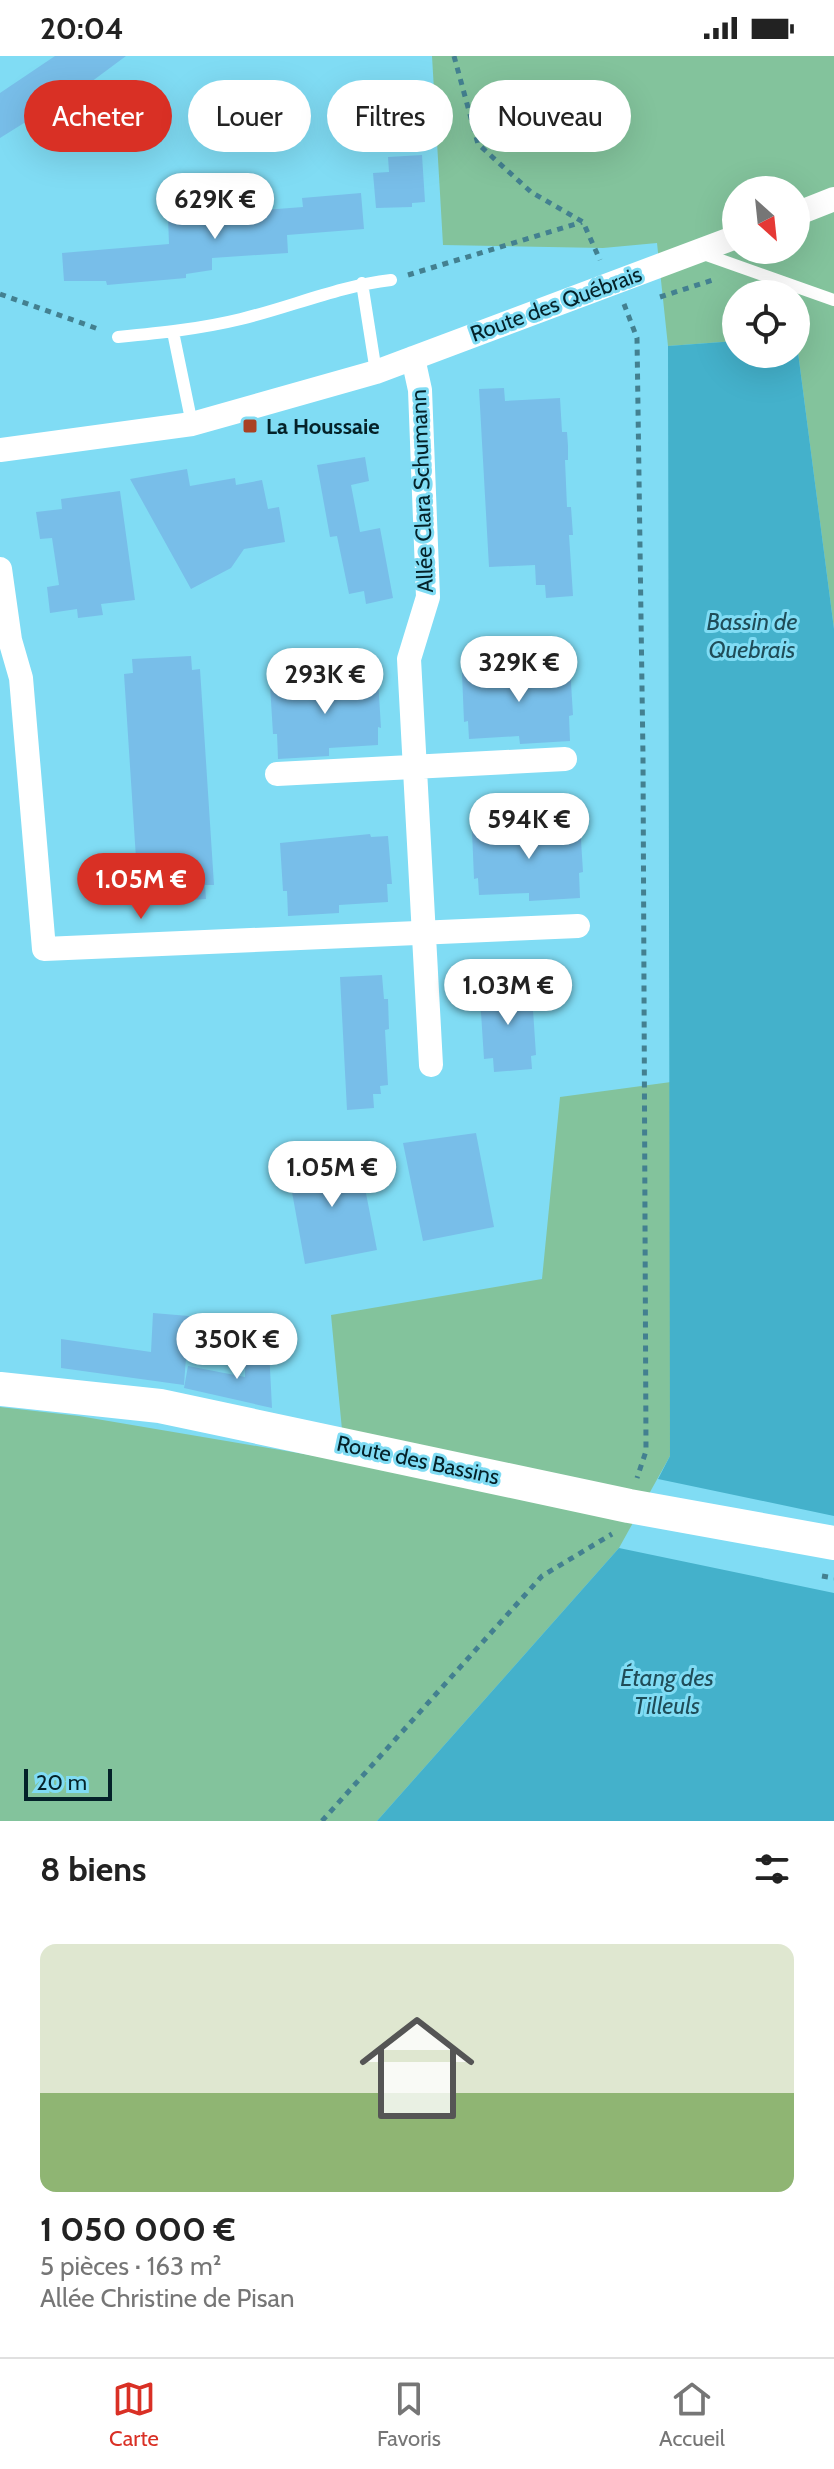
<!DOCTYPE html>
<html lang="fr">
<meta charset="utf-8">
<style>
:root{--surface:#fff;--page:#f2f2f2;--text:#222;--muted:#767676;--line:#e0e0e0;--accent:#d93025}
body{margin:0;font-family:Cabin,sans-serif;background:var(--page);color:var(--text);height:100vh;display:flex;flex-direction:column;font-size:30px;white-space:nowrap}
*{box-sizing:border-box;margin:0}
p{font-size:26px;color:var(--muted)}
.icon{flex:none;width:44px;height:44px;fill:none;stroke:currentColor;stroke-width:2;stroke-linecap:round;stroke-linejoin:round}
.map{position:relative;height:1765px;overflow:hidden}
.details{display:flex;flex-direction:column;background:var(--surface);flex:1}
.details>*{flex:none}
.banner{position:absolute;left:24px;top:24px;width:786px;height:72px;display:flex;gap:16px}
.needle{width:52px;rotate:153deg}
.buttons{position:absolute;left:722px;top:120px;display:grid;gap:16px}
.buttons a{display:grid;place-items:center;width:88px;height:88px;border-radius:50%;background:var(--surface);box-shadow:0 8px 32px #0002;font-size:40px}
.scale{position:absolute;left:24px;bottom:20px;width:88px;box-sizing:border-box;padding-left:8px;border:4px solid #042229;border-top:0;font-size:22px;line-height:28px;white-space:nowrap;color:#042229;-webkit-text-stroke:6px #80dcf4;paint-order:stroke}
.price{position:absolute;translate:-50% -68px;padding:0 18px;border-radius:28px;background:#fff;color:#222;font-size:26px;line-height:52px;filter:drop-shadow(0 2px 4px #0008)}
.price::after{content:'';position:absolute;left:50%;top:48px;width:24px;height:18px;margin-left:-12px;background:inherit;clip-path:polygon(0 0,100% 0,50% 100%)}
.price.on{background:var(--accent);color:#fff}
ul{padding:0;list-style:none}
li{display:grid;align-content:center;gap:16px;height:424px;padding:0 40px}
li+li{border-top:2px solid var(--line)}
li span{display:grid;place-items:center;height:248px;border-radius:16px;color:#555}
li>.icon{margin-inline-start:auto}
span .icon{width:144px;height:144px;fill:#fffc;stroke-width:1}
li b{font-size:34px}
h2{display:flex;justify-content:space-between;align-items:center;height:96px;padding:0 40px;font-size:34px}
.tag{padding:0 28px;border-radius:36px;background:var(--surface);box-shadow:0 8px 32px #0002;font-size:28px;line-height:72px}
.tag.on{background:var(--accent);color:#fff}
.status{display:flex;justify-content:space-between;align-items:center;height:56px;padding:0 40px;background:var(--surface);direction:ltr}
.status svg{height:22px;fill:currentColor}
.menu{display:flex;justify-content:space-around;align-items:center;height:112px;border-top:2px solid var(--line);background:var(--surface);font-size:22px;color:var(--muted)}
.menu a{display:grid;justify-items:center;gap:4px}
.menu .on{color:var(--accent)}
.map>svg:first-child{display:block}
.green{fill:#83c39c;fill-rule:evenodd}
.water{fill:#44b1cb}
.building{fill:#78bee9}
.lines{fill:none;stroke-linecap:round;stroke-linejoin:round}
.path{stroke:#438090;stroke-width:5;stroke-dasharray:6 6;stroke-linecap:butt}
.lane{stroke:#fff;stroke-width:12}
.street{stroke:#fff;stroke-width:24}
.secondary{stroke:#fff;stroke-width:34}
.poi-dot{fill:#a94123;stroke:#80dcf4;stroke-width:3}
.labels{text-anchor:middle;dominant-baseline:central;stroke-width:6;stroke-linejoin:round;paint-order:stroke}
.street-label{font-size:22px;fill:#042229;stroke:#80dcf4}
.poi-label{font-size:22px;font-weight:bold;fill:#042229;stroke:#80dcf4;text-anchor:start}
.water-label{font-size:24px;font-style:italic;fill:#1f4d59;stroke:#80dcf4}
</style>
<div class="status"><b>20:04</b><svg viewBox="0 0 49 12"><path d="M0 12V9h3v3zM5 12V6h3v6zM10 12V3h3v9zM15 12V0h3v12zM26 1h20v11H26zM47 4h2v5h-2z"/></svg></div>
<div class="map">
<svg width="834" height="1765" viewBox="0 0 834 1765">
<rect width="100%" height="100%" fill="#80dcf4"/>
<path class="green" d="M432,0H834V573L796,281V238H736V285L668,290L657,187L603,192L443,189ZM736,134H796V194H736Z
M671,1026L670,1400L619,1492L377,1765H0V1351L79,1360L345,1405L331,1259L542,1223L560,1041Z"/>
<path class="water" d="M796,281L834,573V1460L658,1423L670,1400L668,290L736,285V298H796Z
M619,1492L834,1537V1765H377Z"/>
<path class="building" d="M55,0H126L91,26L96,33L71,51L64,42L0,82V37Z
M422,99L425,146L412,147V151L376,152L373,117L389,116L388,101Z
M361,137L364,173L287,179L288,197L212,202V214L186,218V222L107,229L106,225H64L62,197L169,188L168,161L303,151L302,142Z
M504,332L505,345L560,342L562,376H567L568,390V404H565L567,451H571L573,479H569L573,540L546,542L545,529H536L535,509L489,511L479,333Z
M365,401L369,425L351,429L360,476L380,472L393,542L366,548L364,535L349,538L337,480L330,481L317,409Z
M187,413L190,430L235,422L236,429L262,424L268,453L279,451L285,486L244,493L231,512L191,533L130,423Z
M120,435L135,544L101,548L103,559L78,562L77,553L50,557L47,531L59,529L52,482L40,483L36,456L62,453L61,443Z
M191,600L192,614L200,613L214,829H205L206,843L147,847V833H138L124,618L133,617L132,603Z
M552,610V612L570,611L573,659L569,660L570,685L520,688L519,680L469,683L468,665L464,666L462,617Z
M361,621V624L378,623L381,672L378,671V689L329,692V700L278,703L277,678H273L270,629Z
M562,766V769L580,768L583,816L579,817L580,842L529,845V837L479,839L478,822L474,823L472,774Z
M370,778L371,781L388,780L392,828H387L388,846L339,849V857L288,860L287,835H283L280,787Z
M382,919L384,943H388L389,973L385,974L388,1029L380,1030L381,1038H373L374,1052L347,1054L340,921Z
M526,925L527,939H532L536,999L531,1000L532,1013L494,1016L493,1002L484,1003L480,941H489L488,928Z
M476,1077L494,1171L423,1185L403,1087Z
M358,1096L377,1194L305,1208L288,1114L317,1108L316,1104Z
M153,1257L189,1260L184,1329L61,1312V1283L151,1296Z
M269,1293L272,1352L184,1332L188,1310L245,1321V1296Z"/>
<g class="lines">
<path class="path" d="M454,0L478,88L531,136L583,166L600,204
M408,219L582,166
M0,238L101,274
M660,241L716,223
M624,248L637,282L643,701L646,1395L637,1422
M822,1520L834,1522
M322,1765L542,1520L612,1478"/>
<path class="lane" d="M701,197L834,244
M362,227L376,316
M173,276L192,368
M118,281C159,277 200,273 241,263C291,251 339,230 391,224"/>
<path class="street" d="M796,158L834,143
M413,302L420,334L428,541L409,603L431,1009
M0,394L192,368L376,316L736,181
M0,513L10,584L21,622L44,893L578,870
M277,718L565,703"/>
<path class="secondary" d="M0,1333L160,1350L629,1450L834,1487"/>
</g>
<rect class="poi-dot" x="242" y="362" width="16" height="16" rx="4"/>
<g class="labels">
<g class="street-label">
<text transform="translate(556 248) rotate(-20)">Route des Québrais</text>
<text transform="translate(422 435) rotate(-92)">Allée Clara Schumann</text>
<text transform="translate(418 1404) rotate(12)">Route des Bassins</text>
</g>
<g class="poi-label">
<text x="266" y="370">La Houssaie</text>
</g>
<g class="water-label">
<text x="752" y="565">Bassin de<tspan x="752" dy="28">Quebrais</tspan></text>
<text x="667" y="1621">Étang des<tspan x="667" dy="28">Tilleuls</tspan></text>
</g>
</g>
</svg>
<div class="buttons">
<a><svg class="needle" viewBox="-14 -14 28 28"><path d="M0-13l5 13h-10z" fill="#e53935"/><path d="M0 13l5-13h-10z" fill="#767676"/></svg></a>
<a><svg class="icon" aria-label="locate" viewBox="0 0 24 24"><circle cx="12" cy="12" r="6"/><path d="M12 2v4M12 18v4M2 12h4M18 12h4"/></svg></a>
</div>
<div class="scale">20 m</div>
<b class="price" style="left:215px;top:185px">629K €</b>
<b class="price" style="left:519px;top:648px">329K €</b>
<b class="price" style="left:325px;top:660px">293K €</b>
<b class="price" style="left:529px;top:805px">594K €</b>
<b class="price on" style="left:141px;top:865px">1.05M €</b>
<b class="price" style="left:508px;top:971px">1.03M €</b>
<b class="price" style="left:332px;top:1153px">1.05M €</b>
<b class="price" style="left:237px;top:1325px">350K €</b>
<div class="banner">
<a class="tag on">Acheter</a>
<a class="tag">Louer</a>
<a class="tag">Filtres</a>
<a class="tag">Nouveau</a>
</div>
</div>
<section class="details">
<h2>8 biens<svg class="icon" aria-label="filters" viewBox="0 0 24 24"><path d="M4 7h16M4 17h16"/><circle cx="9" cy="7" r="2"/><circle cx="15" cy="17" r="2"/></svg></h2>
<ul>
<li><span style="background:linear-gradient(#dfe7d0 60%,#8fb573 0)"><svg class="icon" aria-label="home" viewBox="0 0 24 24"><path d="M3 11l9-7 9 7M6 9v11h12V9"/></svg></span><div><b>1 050 000 €</b><p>5 pièces · 163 m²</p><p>Allée Christine de Pisan</p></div></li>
</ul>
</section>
<nav class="menu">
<a class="on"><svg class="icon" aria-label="map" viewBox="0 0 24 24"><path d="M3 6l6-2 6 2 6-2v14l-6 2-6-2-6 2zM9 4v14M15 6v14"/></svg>Carte</a>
<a><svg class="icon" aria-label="saved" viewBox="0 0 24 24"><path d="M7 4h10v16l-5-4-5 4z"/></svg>Favoris</a>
<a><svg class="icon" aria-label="home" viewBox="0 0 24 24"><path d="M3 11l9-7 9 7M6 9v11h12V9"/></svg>Accueil</a>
</nav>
